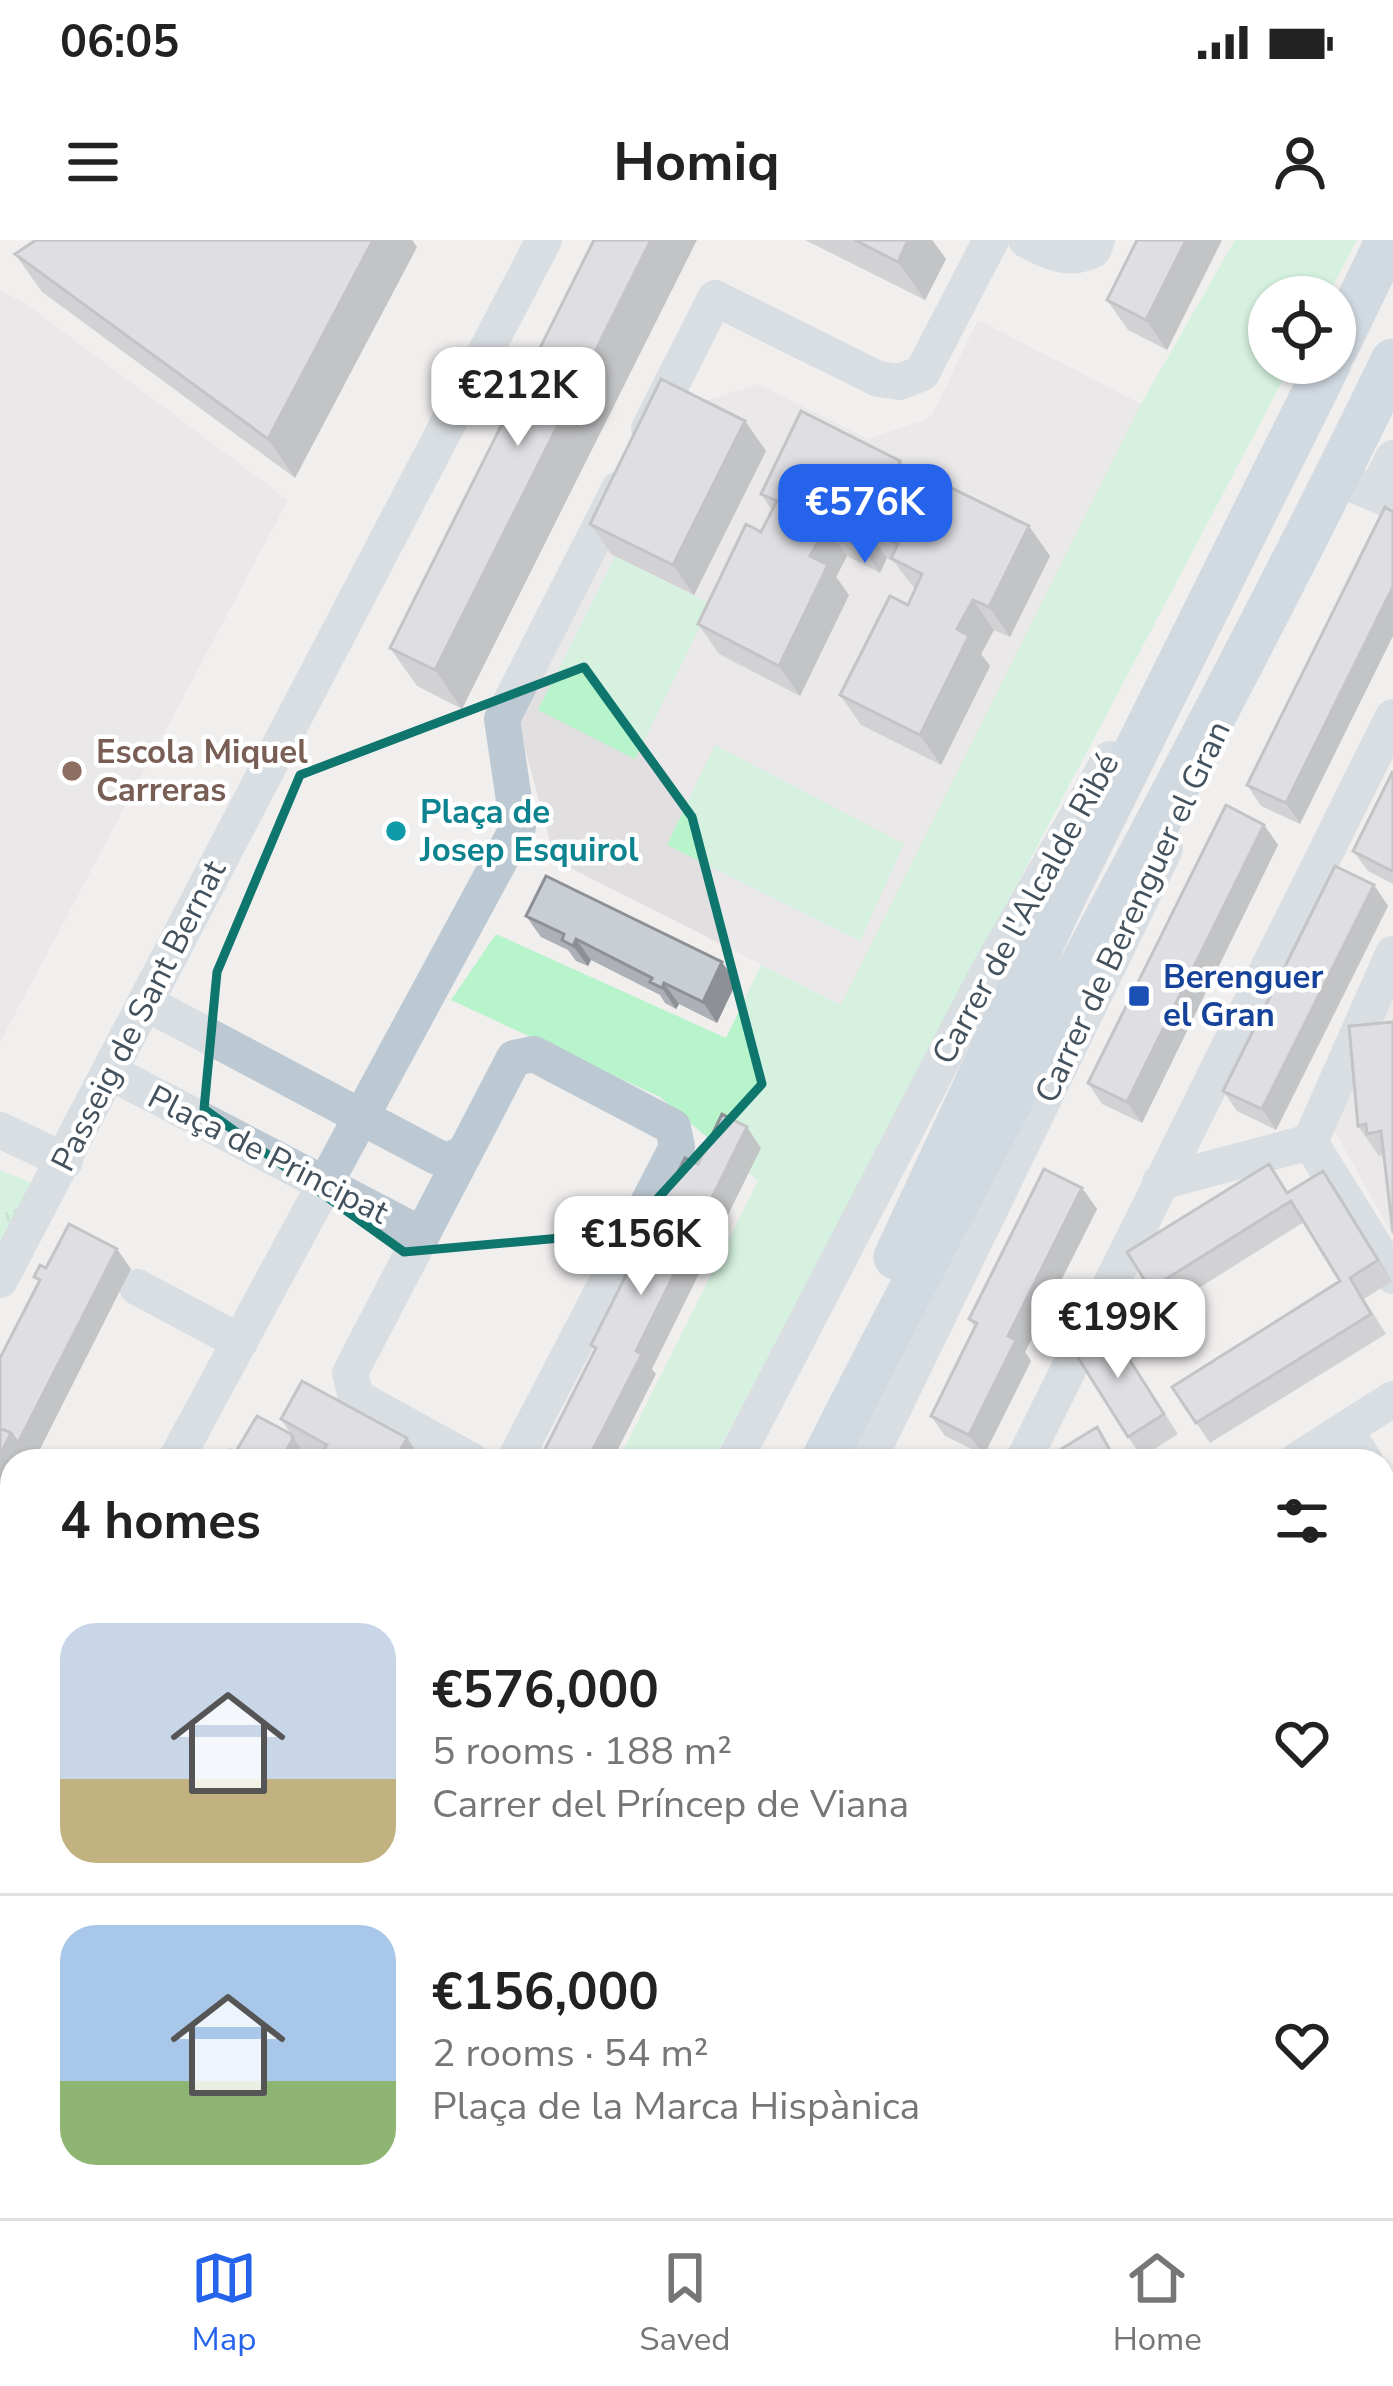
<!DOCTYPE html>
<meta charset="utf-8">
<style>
:root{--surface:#fff;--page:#f2f2f2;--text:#222;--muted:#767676;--line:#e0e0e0;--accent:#2563eb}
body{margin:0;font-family:"Nunito Sans",sans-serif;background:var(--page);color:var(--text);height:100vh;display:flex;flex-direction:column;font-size:45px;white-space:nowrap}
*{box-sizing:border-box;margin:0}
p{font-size:39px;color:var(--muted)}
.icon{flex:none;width:66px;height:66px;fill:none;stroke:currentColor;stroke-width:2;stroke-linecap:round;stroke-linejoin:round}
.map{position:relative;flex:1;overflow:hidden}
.panel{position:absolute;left:0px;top:1209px;width:1395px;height:771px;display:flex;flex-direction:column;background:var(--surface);border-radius:36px 36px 0 0;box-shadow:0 3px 9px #0004}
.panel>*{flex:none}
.tools{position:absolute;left:1248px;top:36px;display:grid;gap:24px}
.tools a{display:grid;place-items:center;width:108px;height:108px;border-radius:50%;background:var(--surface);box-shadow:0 3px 9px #0004;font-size:60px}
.price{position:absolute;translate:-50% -102px;padding:0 27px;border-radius:24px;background:#fff;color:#222;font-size:39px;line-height:78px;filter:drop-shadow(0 3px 6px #0008)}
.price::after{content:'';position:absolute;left:50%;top:72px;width:36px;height:27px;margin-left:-18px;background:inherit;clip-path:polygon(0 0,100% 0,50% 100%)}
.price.active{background:var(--accent);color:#fff}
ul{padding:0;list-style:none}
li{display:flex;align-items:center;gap:36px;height:300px;padding:0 60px}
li+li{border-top:3px solid var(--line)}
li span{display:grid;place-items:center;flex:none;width:336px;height:240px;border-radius:36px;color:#555}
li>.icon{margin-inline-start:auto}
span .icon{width:144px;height:144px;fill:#fffc;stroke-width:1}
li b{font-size:51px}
h2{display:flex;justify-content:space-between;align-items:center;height:144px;padding:0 60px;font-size:51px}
.status{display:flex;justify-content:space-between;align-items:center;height:84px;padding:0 60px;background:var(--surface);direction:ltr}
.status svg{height:33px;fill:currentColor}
header{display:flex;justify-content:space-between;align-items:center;height:156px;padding:0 60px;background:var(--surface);font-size:54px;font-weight:700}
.menu{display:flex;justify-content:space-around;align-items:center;height:168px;border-top:3px solid var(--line);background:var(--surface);font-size:33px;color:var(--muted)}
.menu a{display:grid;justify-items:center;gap:6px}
.menu .active{color:var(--accent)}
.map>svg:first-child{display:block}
.education{fill:#e2dfe0}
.park{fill:url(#park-tufts)}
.garden{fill:#b7f4cc}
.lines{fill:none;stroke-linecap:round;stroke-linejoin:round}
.minor{stroke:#bdc9d2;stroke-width:36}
.major{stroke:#abbfd0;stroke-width:45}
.wall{fill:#adb0b6}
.shaded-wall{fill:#8d9094}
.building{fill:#c9cdd4;stroke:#8d9094;stroke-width:3}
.marked{fill:none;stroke:#0f766e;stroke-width:9;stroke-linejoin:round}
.education-dot{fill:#8d6e63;stroke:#fff;stroke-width:4.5}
.culture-dot{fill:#0f9aa8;stroke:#fff;stroke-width:4.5}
.transit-dot{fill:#1a4fb4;stroke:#fff;stroke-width:4.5}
.labels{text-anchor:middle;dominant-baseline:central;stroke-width:9;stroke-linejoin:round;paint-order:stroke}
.education-label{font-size:33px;font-weight:bold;fill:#785e54;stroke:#fff;text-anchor:start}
.culture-label{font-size:33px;font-weight:bold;fill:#0d838f;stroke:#fff;text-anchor:start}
.street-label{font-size:33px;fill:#44525e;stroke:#fff}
.transit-label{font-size:33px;font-weight:bold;fill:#164399;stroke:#fff;text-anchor:start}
</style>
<div class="status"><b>06:05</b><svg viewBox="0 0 49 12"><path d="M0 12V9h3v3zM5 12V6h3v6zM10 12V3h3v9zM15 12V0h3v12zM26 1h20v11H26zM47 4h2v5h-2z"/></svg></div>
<header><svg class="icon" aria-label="menu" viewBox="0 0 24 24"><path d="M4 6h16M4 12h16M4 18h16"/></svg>Homiq<svg class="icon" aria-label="person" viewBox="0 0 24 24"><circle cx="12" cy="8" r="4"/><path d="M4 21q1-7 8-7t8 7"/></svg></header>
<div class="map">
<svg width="1393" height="1978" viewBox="0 0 1393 1978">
<defs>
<pattern id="park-tufts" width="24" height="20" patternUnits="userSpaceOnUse" patternTransform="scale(3)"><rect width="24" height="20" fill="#b7f4cc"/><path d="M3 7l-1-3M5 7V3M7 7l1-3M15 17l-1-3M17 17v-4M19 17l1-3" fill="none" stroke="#9fd3b2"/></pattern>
</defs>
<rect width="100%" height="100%" fill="#f1eeee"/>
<path class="education" d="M0,50L29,66L288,260L0,802Z
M978,80L1141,164L841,765L555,620L517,479L675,171L758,144L868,199L931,177Z
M1393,740V996L1330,882Z
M1383,1331L1393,1348V1978H977L971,1968H1383Z"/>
<path class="park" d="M0,930L49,950L0,1040Z
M0,1341L12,1347V1540H0Z"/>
<path class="garden" d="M1235,0H1357L1327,57H1269V123H1292L713,1221H618L758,941L660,857L451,760L496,694L726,798L761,725L841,765L1141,164Z
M615,316L711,364L635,519L538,470Z
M715,505L904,604L860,701L667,605Z"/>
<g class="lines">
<path class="minor" d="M1026,0C1050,12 1068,22 1093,10L1097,0
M649,189L715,58L878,139L900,142L922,133L991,0
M1337,238L1393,261
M1375,254L1393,218
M146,763L437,917L448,920L463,914
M110,832L403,985L414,992V1006
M0,890L65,921
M1310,902L1393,714
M1160,942L1310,902L1393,1036
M0,1040L544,0
M137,1047L240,1102
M1345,1190L1365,1221
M175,1221L518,587L502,479L619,249
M472,1221L356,1157L350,1133L514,818L534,814L673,887L677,907L514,1221
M734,1221L987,734L1110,519
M868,1221L1165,609
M1023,1221L1393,477
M1296,1221L1393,1159
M1383,1250L1393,1266
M0,1552L12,1551
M0,1595L12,1594
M0,1746L12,1722
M945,1968L951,1978
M0,1969L4,1978
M280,1978L286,1968
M396,1978L401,1968
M510,1978L515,1968"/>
<path class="major" d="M1335,110L1388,0
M896,1017L1065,654L1329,123
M823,1221C1009,852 1213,493 1393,121
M431,1978L436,1968"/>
</g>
<path class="wall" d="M594,0L462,469L417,446L390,408Z
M805,0H932L946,19L925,60Z
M1137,0H1222L1167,110L1128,90L1107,60Z
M417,7L295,238L42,52L15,14Z
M745,181L766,211L694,355L611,314L590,284Z
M912,238L1050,316L1010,397L994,390L981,414L990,426L941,525L861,485L840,455L908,365L915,349L894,322L887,318L880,333L847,316L836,337L849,355L800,456L719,414L698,384L761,292L772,270L761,254Z
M1385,267L1300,584L1261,566L1247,545Z
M1393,531V644L1368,631L1353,611Z
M1264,585L1278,605L1142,883L1102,864L1088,843Z
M1374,645L1388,666L1276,890L1237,871L1223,851Z
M526,676L722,722L736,743L717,783L679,764L676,769L665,763L660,755L591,720L588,726L576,721L568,710L541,697Z
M1393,782L1385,920L1381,915L1379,916L1358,886Z
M1082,948L1097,969L1025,1112L1031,1121L984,1215L945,1196L931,1176L975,1087L969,1079Z
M1337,951L1392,1041L1364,1059L1386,1094L1210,1203L1172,1147L1340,1041L1304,982L1164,1070L1150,1049L1288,952Z
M1108,1086L1178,1194L1142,1217L1128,1197Z
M281,1179L407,1198L420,1216L428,1221H313L308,1218L306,1221H224L235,1213L291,1194Z
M1393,1621V1742L1383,1748V1627Z
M1088,1968H1281L1265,1978H1094Z"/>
<path class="shaded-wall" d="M373,0H412L417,7L295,238L268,199Z
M651,0H697L462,469L435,430Z
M908,0H932L946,19L925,60L898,22Z
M1186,0H1222L1167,110L1146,80Z
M745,181L766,211L694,355L673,325Z
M900,221L921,252L897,230Z
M826,286L847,316L836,337L849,355L800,456L779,426L810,316Z
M1029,286L1050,316L1010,397L989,367Z
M866,288L887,318L880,333L859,303Z
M1393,347V396L1300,584L1286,563Z
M973,360L994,390L981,414L990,426L941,525L920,495L957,389Z
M1264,585L1278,605L1142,883L1127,862Z
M1374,645L1388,666L1276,890L1262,869Z
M576,699L591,720L588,726L573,706Z
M722,722L736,743L717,783L703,762Z
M664,743L679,764L676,769L662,748Z
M747,887L761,908L652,1129L656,1134L612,1221H587L636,1111Z
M1323,931L1337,951L1392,1041L1378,1020Z
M1082,948L1097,969L1025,1112L1031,1121L984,1215L969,1195L1008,1096Z
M117,1009L131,1029L34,1221H12V1263L0,1286V1215Z
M293,1198L308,1218L306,1221H281Z
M407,1198L423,1221H394Z
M339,1210L347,1221H338L335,1216Z
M0,1646L12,1663V1676L0,1702Z
M198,1968H244L239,1978H193Z"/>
<path class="building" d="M36,0H373L268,199L15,14Z
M594,0H651L435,430L390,408Z
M855,0H908L898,22Z
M1137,0H1186L1146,80L1107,60Z
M661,139L745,181L673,325L590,284Z
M801,171L900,221L897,230L929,247L933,239L1029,286L989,367L973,360L957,389L969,396L920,495L840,455L890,356L908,365L922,334L891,318L898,304L866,288L859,303L826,286L810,316L828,325L779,426L698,384L746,284L761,292L777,261L761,254Z
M1385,267L1393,272V347L1286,563L1247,545Z
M1393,531V629L1392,631L1353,611Z
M1226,565L1264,585L1127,862L1088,843Z
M1335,626L1374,645L1262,869L1223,851Z
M546,636L722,722L703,762L664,743L662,748L650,742L652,738L576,699L573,706L562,700L564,694L526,676Z
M1393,782V993L1381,891L1367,894L1366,884L1358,886L1349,786Z
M722,874L747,887L636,1111L642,1114L587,1221H539L596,1108L591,1105L685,918L698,924Z
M1269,924L1287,953L1323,931L1378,1020L1350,1038L1371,1074L1196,1183L1172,1147L1340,1041L1291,961L1150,1049L1127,1012Z
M1044,929L1082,948L1008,1096L1016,1100L969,1195L931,1176L977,1083L969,1079Z
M69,984L117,1009L18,1203L11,1193L0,1188V1118L40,1040L34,1037L40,1025L46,1028Z
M1108,1086L1164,1174L1128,1197L1072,1108Z
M302,1141L407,1198L394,1221H357L339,1210L335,1216L324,1210L327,1205L281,1179Z
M257,1176L291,1194L293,1198L281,1221H224L230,1210L235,1213Z
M1097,1187L1116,1221H1042Z
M0,1188L11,1193L0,1215Z
M1393,1621V1711L1383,1717V1627Z
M1393,1867V1978H1299L1293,1968H1383V1873Z
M57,1968H198L193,1978H74Z
M1088,1968H1162L1146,1978H1094Z
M1162,1968H1213L1202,1975L1204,1978H1168Z"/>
<path d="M0 0H1393V1978H0ZM584,427L692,577L762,844L627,992L404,1012L204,869L217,732L300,535Z" fill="#f1eeee" fill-opacity=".55" fill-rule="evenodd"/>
<path class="marked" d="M584,427L692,577L762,844L627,992L404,1012L204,869L217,732L300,535Z"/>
<circle class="education-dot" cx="72" cy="531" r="12"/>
<circle class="culture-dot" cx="396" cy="591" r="12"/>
<rect class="transit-dot" x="1127" y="744" width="24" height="24" rx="6"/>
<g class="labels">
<g class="education-label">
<text x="96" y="512">Escola Miquel<tspan x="96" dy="38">Carreras</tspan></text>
</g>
<g class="culture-label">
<text x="420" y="572">Plaça de<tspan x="420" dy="38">Josep Esquirol</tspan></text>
</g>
<g class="street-label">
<text transform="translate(1026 669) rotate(-61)">Carrer de l'Alcalde Ribé</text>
<text transform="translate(1133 672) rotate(-65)">Carrer de Berenguer el Gran</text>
<text transform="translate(139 776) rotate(-63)">Passeig de Sant Bernat</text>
<text transform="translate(268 915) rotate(27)">Plaça de Principat</text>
</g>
<g class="transit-label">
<text x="1163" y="737">Berenguer<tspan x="1163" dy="38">el Gran</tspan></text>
</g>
</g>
</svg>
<div class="tools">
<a><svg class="icon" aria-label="locate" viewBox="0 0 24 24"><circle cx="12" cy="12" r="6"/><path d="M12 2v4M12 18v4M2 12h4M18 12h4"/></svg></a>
</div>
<b class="price" style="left:518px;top:209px">€212K</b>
<b class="price active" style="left:865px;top:326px">€576K</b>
<b class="price" style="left:641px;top:1058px">€156K</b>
<b class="price" style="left:1118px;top:1141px">€199K</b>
<section class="panel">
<h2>4 homes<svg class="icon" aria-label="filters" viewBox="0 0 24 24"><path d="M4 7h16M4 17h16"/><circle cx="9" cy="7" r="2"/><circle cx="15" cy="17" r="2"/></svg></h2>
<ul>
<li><span style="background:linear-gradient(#c9d6e8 65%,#c2b280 0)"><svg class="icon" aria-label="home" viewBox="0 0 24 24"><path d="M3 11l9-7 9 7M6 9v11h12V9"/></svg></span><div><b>€576,000</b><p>5 rooms · 188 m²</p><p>Carrer del Príncep de Viana</p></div><svg class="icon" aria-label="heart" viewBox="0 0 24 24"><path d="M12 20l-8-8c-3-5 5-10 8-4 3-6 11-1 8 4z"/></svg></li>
<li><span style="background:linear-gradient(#a9c7e8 65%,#8fb573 0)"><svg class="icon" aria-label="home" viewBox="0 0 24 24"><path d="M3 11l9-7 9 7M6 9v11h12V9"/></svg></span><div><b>€156,000</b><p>2 rooms · 54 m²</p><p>Plaça de la Marca Hispànica</p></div><svg class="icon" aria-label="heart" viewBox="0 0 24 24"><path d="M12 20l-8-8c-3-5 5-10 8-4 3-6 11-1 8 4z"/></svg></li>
</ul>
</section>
</div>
<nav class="menu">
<a class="active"><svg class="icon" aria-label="map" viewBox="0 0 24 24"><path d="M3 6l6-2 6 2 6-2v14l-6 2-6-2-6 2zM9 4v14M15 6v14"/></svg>Map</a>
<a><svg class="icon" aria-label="saved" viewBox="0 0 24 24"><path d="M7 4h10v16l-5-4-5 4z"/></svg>Saved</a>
<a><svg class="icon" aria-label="home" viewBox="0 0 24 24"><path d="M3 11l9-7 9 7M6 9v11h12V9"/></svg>Home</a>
</nav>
